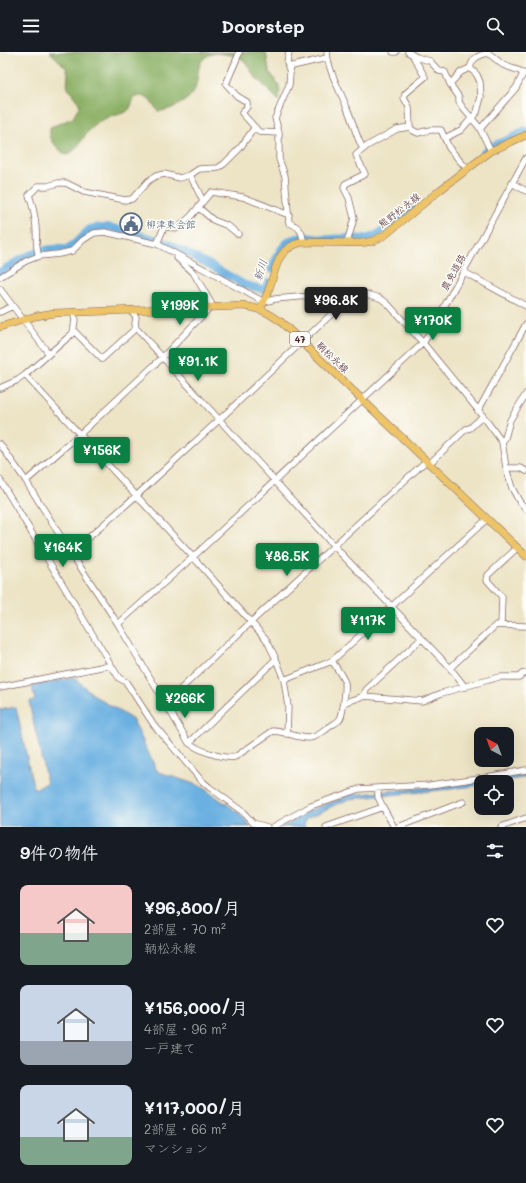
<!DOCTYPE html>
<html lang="ja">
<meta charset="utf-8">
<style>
:root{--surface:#171b24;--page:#20242c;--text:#f1f3f6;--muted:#9ea1a6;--accent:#0b8043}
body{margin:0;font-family:Mali,"Klee One",sans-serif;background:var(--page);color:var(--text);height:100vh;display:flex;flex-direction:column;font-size:15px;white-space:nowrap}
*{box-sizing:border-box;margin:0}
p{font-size:13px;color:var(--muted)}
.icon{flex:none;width:22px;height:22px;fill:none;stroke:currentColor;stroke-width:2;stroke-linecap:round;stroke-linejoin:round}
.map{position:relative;height:775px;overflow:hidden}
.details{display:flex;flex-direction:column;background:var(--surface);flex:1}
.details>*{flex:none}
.needle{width:26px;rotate:319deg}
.tools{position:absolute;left:474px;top:675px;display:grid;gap:8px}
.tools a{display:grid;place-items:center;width:40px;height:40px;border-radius:8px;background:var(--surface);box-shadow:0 4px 16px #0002;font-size:20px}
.price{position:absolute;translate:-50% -34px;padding:0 9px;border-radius:4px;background:var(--accent);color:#fff;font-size:13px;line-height:26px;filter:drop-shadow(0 1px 2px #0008)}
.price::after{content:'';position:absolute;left:50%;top:24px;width:12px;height:9px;margin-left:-6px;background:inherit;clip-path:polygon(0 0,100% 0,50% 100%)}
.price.current{background:#222;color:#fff}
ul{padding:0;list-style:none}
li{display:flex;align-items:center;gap:12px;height:100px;padding:0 20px}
li span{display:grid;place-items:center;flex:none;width:112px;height:80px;border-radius:8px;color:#555}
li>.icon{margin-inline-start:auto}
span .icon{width:48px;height:48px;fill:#fffc;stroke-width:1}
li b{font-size:17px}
h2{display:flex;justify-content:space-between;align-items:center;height:48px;padding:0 20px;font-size:17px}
header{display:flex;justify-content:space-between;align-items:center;height:52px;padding:0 20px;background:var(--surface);font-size:18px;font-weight:800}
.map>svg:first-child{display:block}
.forest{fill:#8cb166;stroke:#6b6848}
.water{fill:#6bb0e1;stroke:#5a6886}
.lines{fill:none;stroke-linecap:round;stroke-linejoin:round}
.river{stroke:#6bb0e1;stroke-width:8}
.minor-casing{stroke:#836461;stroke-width:7}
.major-casing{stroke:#836461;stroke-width:8}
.minor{stroke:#fff;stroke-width:5.5}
.major{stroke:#eec469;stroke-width:7}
.labels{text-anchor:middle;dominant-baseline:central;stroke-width:3;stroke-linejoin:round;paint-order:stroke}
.shield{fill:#fdfcf7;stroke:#806168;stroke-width:1}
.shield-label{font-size:9px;font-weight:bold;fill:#4a1f2b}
.street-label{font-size:10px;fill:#4a1f2b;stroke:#fdfcf7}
.service-label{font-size:10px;fill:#4e5e75;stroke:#fdfcf7;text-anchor:start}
.water-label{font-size:11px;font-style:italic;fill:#575974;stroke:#fdfcf7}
</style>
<header><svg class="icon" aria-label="menu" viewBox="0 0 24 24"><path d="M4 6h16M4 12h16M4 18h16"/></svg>Doorstep<svg class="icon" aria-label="search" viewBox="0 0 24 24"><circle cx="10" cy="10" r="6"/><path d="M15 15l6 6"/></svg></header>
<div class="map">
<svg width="526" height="775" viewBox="0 0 526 775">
<rect width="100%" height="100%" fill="#fdfcf7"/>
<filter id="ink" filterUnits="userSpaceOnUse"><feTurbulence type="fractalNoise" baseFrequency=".025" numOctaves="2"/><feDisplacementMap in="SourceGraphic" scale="8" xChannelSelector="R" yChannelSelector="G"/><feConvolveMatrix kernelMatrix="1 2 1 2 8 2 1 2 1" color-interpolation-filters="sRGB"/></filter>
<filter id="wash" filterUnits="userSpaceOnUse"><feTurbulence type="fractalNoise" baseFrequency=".012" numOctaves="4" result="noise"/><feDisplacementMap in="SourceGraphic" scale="16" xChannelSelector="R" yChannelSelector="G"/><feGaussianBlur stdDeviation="0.9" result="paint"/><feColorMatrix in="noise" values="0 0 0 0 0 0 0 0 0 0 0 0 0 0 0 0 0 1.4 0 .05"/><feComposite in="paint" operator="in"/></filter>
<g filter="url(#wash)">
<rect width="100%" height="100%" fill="#ede4c6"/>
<path class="forest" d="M50,0H266L269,19L278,32L280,39L279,49C271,40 261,32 253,22C249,17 247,10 242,7C237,3 223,2 217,1C211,2 204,4 201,10C197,18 198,29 195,37C191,48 169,60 158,59C153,53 146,40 137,45C135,46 134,46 133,49C131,52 131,57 127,59C119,64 109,63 101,69C96,72 91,77 87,81C81,88 76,101 66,103C58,97 46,86 51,75L73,66L79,55V51L67,35L68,21L66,16Z"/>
<path class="water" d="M74,626L96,645L133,668L156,717L159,720L200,734L238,760L251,775H0V658L16,655L34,738L47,731L29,650L35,647L32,634Z
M526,721V725L500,730H481V733L450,737L349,747L309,765L306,767L304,772L305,775H280L289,772L304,761L350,743L431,735L502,725Z"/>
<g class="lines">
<path class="river" d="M484,100L491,95L526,79
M272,217C278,199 286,184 307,185C313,186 319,187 325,187C334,187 342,186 350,186C356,186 363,188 368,186C385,181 399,166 413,156
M0,220C15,211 29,201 46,198C53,196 61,197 69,197L90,177L100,175H110L155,187L171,193L212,214L243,232L266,238L268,230"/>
</g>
</g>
<g filter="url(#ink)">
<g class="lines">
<g class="minor-casing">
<path id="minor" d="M239,0L238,4L226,32L237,44L247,50V55L242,61L259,80L279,81
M289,0L287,10L290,21L289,33L275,66L279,81V107L285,124L289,171C299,174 303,180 303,190
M327,0C328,19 340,38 347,56C353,70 356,84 363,97
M393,0H396
M408,0L416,5L430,9L439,19L445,20L450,32L459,45V50L463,56L479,75L480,77
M487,0L503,13L520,19L523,22
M288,15L327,6
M450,32L461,20L470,16C473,5 478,4 488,1
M410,75L412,78L418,81L430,78H441L449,96L467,117
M445,86L461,78L477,60L481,45L480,30L477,23L470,16
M491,99L480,77L516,36L523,22L526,21
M190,123L203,149
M512,131L526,139
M198,155L213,168L228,174L238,182
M347,191L354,166L349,146L344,136L345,132L365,122L356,103L367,94L397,77L410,75L409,55L404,46L405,42L425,25L414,6L416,5
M157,192L164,175L178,176L191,164L211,140L243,145L289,163
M39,204C35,195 37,185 36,175C35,164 33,154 29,143L38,134H48L58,131H66L84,140L125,148L132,147L148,129L156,124L164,122L180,126L190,123L199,117L218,116L224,112L240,96L255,75
M464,220L526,254
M0,225L26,209L39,204L59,202L72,199L83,188L94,181L105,180L157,192L178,203L264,250L275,247L357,240L370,243L380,246L387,251L423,291L483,364L502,390L506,416L512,436L519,449L526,457
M0,237L49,302
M131,258L136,265L135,272L136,276L334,494L450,616L465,635
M0,260L13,254
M74,279L102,307L136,276
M25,323L193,505L266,587L276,607L284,628L288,655L287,682
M0,336L18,328L25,323L73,281L75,268L73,260
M478,359L526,272
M502,390L505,386L510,368L526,342
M0,392L26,429L71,501L118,572L189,691C200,699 222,707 235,705L273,679C285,679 296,686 309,686C316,686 322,680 328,676C331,673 337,671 340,667C343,662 346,636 345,631C343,625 336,615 332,609
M429,412L466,377L470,376L483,364
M506,416H521L526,419
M0,428L111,613L119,626L126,630L154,673L201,728L209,735L243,760L253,771L267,775
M26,429L80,382L163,305L210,255L211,251L193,220L177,206L178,203
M71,501L136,444L220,367L339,255L346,256L357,240
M118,572L193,505L423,291L428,284L526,106
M501,573L502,545L487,528L488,523L517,496
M450,616L496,573L526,574
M284,628L332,609L487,467
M0,635L111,613
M364,644L366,638L421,587
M166,651L251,570L426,409
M344,651L364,644L422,649L442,641L499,625H519L522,622L526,621
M189,691L276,607
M383,755L394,775
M273,775L311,754L359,737L430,733L486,725L526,718
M326,775L383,755L378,745V737
M398,775L463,750
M501,775L526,766"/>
</g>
<g class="major-casing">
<path id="major" d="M261,257C263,250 267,243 269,237C277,215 276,196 303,190L361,191L373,189L385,183L440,138L491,99L526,83
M0,275L36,264L54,261L245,254C261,257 268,260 281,270L526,504"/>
</g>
<use href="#minor" class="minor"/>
<use href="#major" class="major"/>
</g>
</g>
<defs>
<g id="civic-ring" transform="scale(1.15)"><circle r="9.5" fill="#fdfcf7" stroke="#5c6f8a" stroke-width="1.5"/><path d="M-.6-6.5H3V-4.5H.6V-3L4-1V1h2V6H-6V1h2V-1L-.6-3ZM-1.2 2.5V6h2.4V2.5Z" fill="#5c6f8a"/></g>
</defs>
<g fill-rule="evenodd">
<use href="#civic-ring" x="131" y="172"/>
</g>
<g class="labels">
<rect class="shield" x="290" y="280" width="20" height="14" rx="3"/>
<g class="shield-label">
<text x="300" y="287">47</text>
</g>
<g class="street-label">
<text transform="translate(399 158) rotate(-38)">熊野松永線</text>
<text transform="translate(453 220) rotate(-61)">農免道路</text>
<text transform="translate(333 305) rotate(44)">鞆松永線</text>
</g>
<g class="service-label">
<text x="146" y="172">柳津東会館</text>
</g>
<g class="water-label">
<text transform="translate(260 218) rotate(-73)">新川</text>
</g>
</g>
</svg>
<div class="tools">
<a><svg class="needle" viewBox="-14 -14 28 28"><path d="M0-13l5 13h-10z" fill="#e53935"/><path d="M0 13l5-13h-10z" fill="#9ea1a6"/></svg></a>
<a><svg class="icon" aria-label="locate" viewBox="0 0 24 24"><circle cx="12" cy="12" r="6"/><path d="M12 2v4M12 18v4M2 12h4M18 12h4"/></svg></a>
</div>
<b class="price current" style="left:336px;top:269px">¥96.8K</b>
<b class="price" style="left:180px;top:274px">¥199K</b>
<b class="price" style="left:433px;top:289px">¥170K</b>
<b class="price" style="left:198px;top:330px">¥91.1K</b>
<b class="price" style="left:102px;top:419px">¥156K</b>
<b class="price" style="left:63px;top:516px">¥164K</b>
<b class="price" style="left:287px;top:525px">¥86.5K</b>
<b class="price" style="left:368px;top:589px">¥117K</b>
<b class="price" style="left:185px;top:667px">¥266K</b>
</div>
<section class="details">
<h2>9件の物件<svg class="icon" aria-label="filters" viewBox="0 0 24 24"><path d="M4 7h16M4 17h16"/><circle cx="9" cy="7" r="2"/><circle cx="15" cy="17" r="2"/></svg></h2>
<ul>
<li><span style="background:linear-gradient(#f6c9c9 60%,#7fa58c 0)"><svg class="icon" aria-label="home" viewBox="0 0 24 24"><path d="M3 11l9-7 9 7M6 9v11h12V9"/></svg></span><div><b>¥96,800/月</b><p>2部屋 · 70 m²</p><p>鞆松永線</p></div><svg class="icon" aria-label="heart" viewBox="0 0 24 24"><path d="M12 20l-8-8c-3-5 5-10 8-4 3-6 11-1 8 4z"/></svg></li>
<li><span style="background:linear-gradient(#c9d6e8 70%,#9aa5b1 0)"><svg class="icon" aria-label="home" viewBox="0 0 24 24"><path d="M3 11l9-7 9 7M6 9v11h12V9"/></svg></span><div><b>¥156,000/月</b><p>4部屋 · 96 m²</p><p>一戸建て</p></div><svg class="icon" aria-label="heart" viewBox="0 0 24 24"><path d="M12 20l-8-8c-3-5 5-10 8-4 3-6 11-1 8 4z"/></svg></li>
<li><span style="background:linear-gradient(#c9d6e8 65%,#7fa58c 0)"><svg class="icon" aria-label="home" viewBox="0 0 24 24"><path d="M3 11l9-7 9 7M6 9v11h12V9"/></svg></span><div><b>¥117,000/月</b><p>2部屋 · 66 m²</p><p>マンション</p></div><svg class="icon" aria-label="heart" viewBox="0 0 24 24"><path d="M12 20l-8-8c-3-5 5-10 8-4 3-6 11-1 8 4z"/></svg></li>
</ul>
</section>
